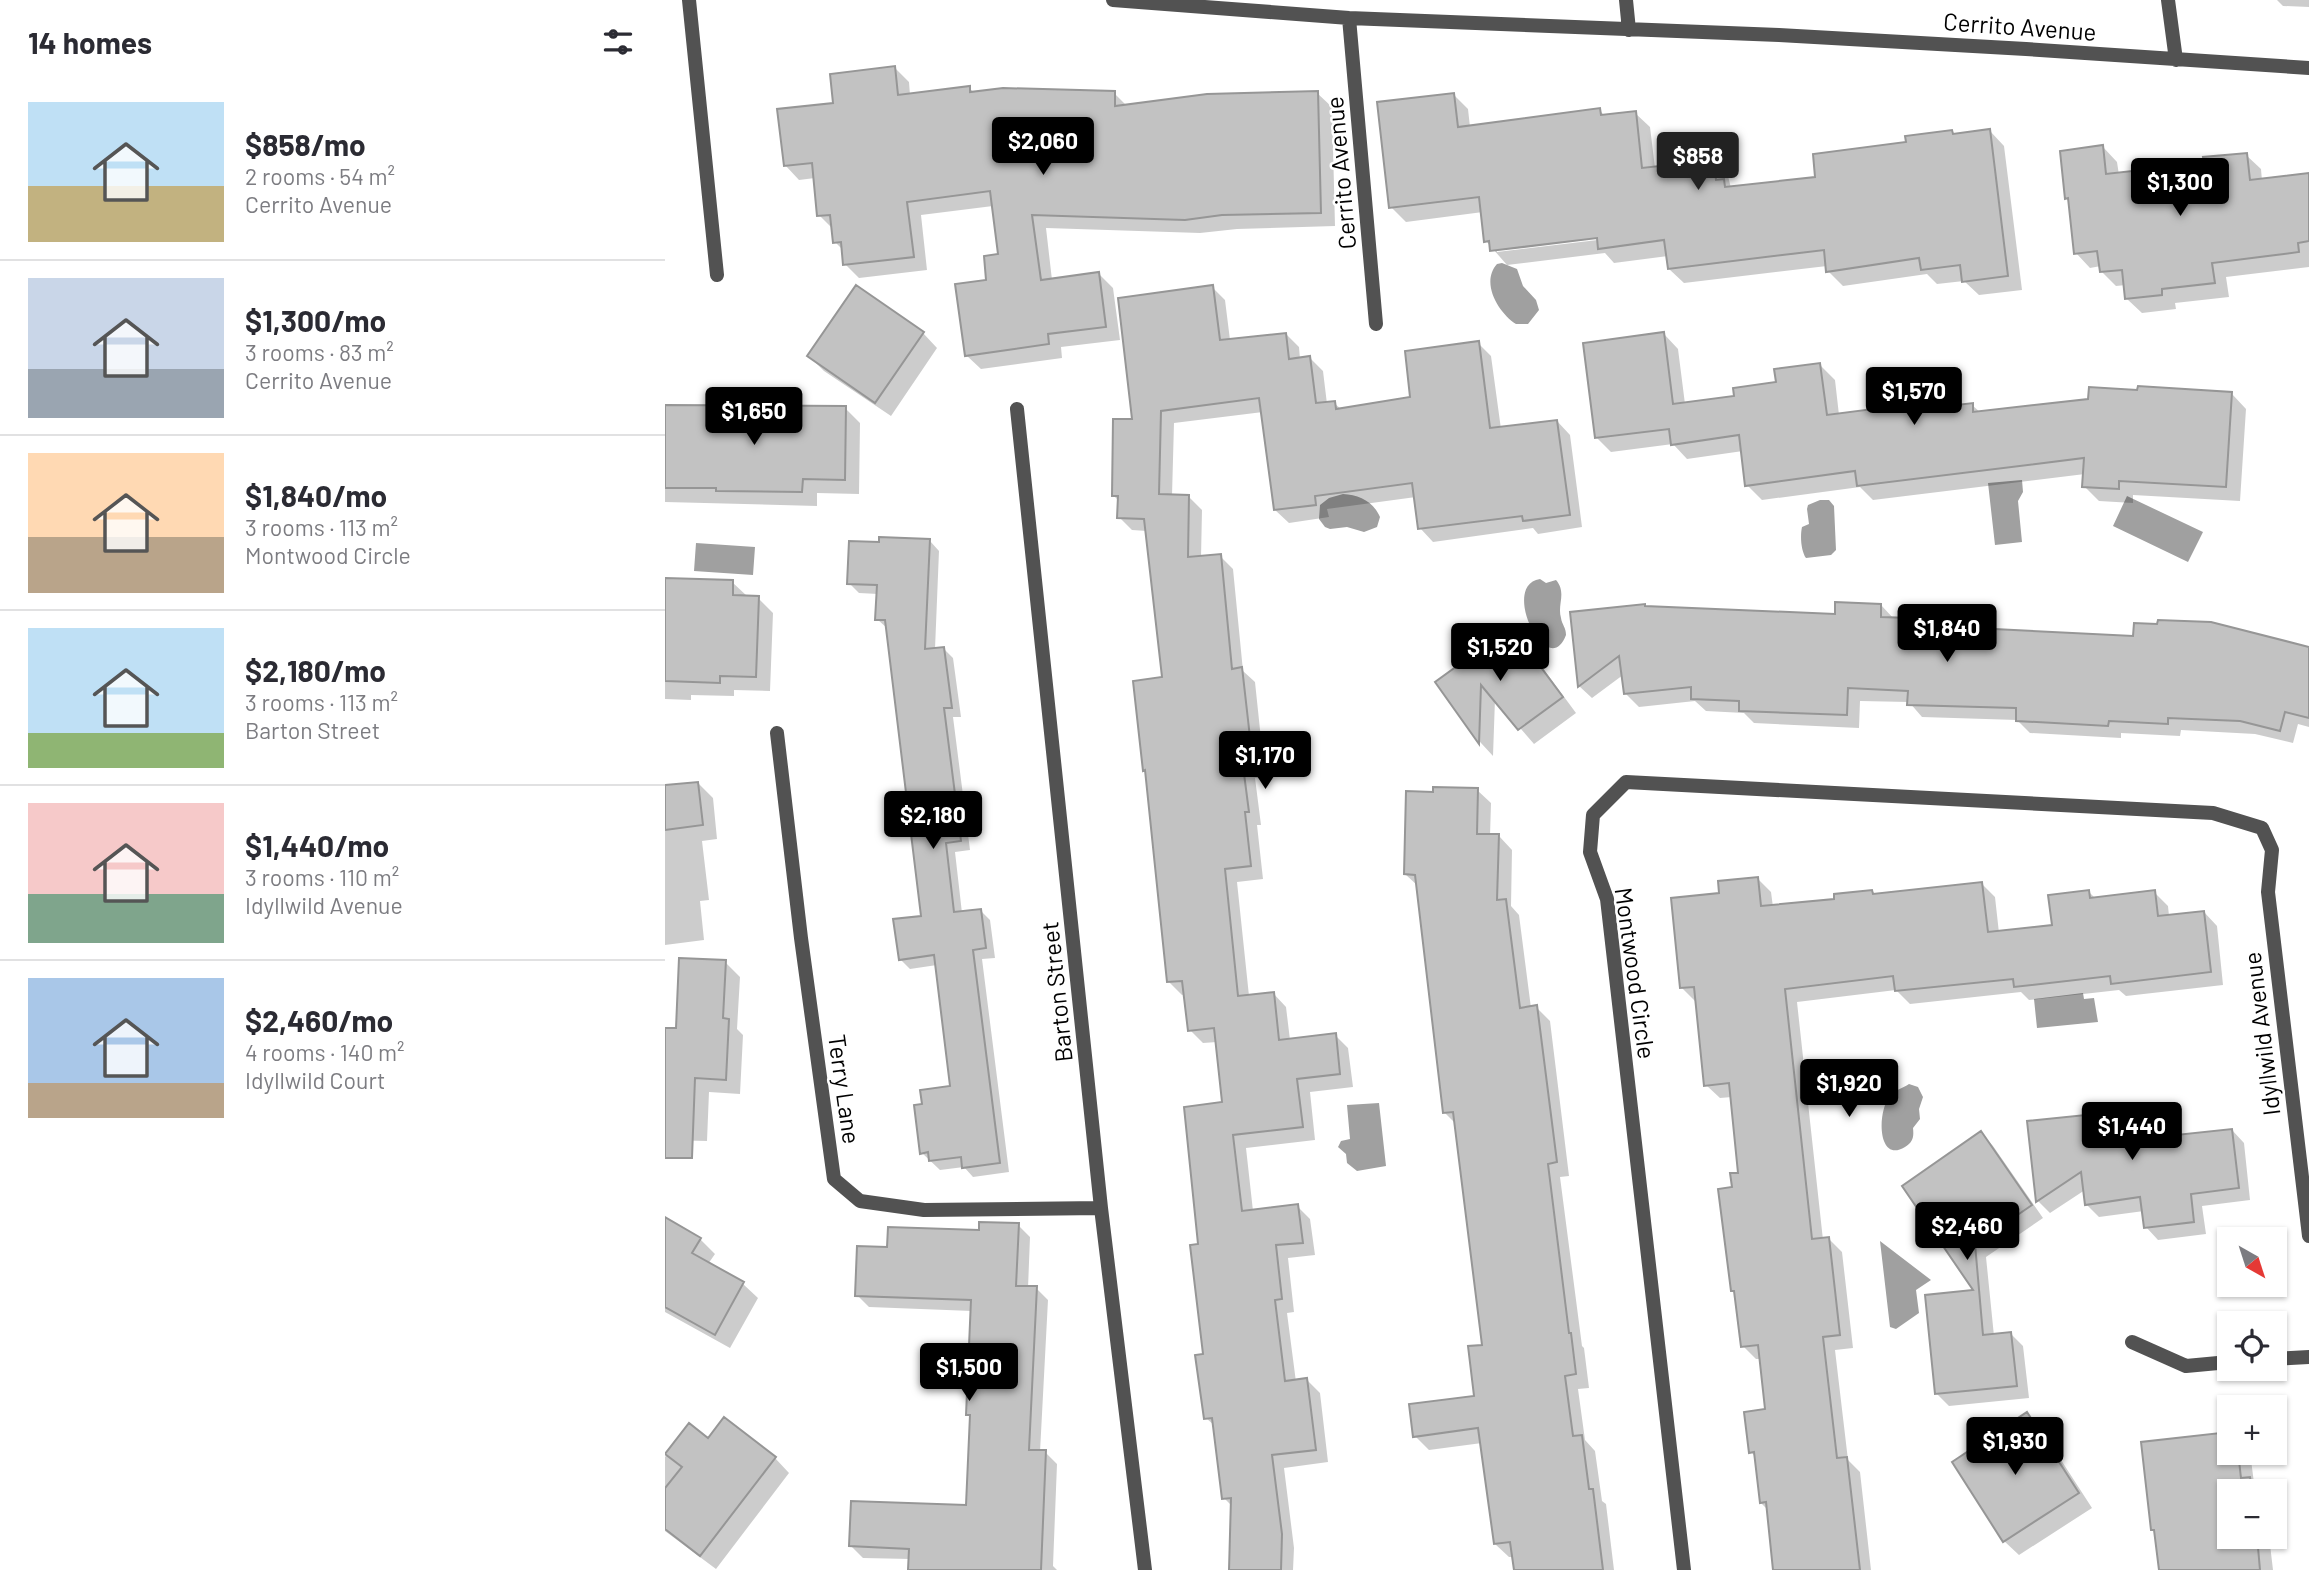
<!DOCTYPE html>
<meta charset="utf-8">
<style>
:root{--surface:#fff;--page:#f7f7f7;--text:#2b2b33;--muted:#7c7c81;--line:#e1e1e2;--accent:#000}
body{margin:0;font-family:Barlow,sans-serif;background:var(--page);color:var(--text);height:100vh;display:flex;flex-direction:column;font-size:26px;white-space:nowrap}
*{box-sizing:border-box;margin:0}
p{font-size:23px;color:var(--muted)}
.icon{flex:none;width:38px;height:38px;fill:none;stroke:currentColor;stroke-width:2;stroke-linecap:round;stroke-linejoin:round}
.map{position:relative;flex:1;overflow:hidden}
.side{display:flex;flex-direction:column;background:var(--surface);width:665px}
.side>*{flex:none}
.needle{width:46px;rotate:141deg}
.buttons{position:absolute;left:1552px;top:1227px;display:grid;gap:14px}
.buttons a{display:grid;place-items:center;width:70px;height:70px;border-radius:0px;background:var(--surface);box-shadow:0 2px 5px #0004;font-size:35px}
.price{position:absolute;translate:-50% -60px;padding:0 16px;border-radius:7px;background:var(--accent);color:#fff;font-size:23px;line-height:46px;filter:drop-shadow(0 2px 4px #0008)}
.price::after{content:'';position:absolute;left:50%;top:42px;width:21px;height:16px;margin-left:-10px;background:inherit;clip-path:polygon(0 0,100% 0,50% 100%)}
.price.active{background:#222;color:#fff}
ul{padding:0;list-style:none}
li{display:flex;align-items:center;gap:21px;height:175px;padding:0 28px}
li+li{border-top:2px solid var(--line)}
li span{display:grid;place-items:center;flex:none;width:196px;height:140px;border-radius:0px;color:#555}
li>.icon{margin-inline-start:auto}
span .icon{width:84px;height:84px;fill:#fffc;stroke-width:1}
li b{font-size:30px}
h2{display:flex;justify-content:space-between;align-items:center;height:84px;padding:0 28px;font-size:30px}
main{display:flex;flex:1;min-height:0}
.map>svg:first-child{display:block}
.water{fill:#a0a0a0}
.shadow{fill:#0003;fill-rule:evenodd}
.building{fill:#c2c2c2;stroke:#969696;stroke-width:2}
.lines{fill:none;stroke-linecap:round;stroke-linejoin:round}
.minor{stroke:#525252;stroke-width:14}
.labels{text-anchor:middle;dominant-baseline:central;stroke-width:5;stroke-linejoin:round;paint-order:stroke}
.street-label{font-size:24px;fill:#000;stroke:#fff}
</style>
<main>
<section class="side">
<h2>14 homes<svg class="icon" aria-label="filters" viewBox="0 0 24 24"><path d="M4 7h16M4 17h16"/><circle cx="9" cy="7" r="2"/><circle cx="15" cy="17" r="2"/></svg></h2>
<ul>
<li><span style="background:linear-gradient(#bfe0f5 60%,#c2b280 0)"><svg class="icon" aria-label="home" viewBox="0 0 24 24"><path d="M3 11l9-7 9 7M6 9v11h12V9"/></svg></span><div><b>$858/mo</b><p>2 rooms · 54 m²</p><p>Cerrito Avenue</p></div></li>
<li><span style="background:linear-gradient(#c9d6e8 65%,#9aa5b1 0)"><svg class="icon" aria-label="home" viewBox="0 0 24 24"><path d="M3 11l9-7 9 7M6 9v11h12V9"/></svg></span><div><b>$1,300/mo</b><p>3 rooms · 83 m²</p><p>Cerrito Avenue</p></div></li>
<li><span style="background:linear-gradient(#ffd9b3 60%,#b9a48a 0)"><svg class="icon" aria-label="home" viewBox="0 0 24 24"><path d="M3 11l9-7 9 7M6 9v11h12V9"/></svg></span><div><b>$1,840/mo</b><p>3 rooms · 113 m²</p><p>Montwood Circle</p></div></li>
<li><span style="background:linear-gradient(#bfe0f5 75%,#8fb573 0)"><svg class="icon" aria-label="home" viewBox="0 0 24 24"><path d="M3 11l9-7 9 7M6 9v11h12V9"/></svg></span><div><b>$2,180/mo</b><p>3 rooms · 113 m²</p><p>Barton Street</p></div></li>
<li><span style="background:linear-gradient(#f6c9c9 65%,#7fa58c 0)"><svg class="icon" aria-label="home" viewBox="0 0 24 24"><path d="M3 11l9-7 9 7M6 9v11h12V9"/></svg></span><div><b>$1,440/mo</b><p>3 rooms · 110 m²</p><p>Idyllwild Avenue</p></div></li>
<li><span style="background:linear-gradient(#a9c7e8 75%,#b9a48a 0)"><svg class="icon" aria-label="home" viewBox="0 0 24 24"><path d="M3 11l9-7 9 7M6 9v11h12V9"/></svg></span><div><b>$2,460/mo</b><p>4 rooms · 140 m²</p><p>Idyllwild Court</p></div></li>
</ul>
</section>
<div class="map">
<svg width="1644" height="1570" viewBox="0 0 1644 1570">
<rect width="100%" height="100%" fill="#fff"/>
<path class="water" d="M837,263L852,269L858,286L871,300L874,310L863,324H851C834,313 815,283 832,264Z
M1357,480L1358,492L1353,501L1357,542L1330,545L1323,483Z
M678,494C694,495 708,501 715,517L712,527L699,532L682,527L665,529L660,527L654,519L655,505L664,498Z
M1462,496L1538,532L1523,562L1448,526Z
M1155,500H1164L1169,506L1171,550L1166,555L1141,558C1136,551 1135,536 1137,527L1144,524L1142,509L1143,505Z
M31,543L90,547L88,575L29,571Z
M875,579L881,583L891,580C902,593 892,604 896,618C897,625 901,627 901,635C883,683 834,585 875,579Z
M1418,993L1419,999L1429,998L1433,1022L1372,1028L1369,999Z
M1244,1084L1253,1087L1258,1097L1254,1109L1255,1119L1248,1128C1249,1137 1248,1142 1240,1147C1212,1164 1212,1111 1225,1096C1230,1090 1238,1088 1244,1084Z
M714,1103L721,1166L692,1171L682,1163L681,1154L673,1147L676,1141L685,1139L682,1105Z
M1215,1241L1266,1280L1251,1290L1254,1313L1231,1329L1225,1327Z"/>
<path class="shadow" d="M1612,0H1644V7L1618,6Z
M230,68L244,82L245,95L304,88L310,93H449L462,106L652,93L667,107L670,226L572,229L535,233L381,228L387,280L434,274L448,288L455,340L396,347L397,358L316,369L301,355L323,281L335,255L328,206L256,215L262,270L194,278L180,264L178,250L170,242L169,230L154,215L150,178L134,180L120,165L170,104Z
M788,94L803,109L805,127L934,110L940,116L970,113L985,127L990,168L1049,161L1063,176L1066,188L1152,179L1325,131L1339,146L1357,290L1314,295L1299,281L1272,284L1262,274L1178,286L1163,271L1162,266L1019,283L1004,269L1003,256L949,263L940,253L842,265L821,241L818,212L741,222L726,207ZM940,236L941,239L832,252V249Z
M1438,147L1452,162L1454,175L1541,165L1581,155L1596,169L1597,181L1644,175V267L1561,277L1564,297L1510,303L1511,309L1477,313L1462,299L1461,285L1451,286L1436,271V266L1425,268L1411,253L1405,202L1401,198Z
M547,287L560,300L565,340L621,334L634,347L635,359L645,358L658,371L662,404L669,403L676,409L747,399L813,343L826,356L836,429L892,421L905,435L917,527L873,534L868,528L768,542L755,528L751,497L662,509L664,517L624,523L610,510L598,412L509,423L507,496L524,497L537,510L536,558L555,556L568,569L578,671L590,682L600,777L590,778L596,825H592L598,879L572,882L584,996L608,993L621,1007L625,1040L670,1035L683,1048L688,1087L645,1092L650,1140L581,1148L588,1211L632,1206L645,1219L650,1255L623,1258L629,1312L622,1313L631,1382L642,1380L655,1393L663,1462L619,1468L629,1548L628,1570H566L568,1507L559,1498L550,1426L541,1418L535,1245L559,1104L552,1042L538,1043L525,1030L521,994L517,995L504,982L482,772L479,770L499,679L482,531L467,530L454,517V501L448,495L469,421Z
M258,333L272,348L226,416L159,371L144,356Z
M999,334L1013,349L1020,404L1071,397L1113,384L1155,365L1170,380L1174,415L1238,407L1244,412L1307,405L1316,413L1567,394L1581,409L1575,501L1468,495V503L1434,501L1419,486L1420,474L1208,500L1195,487L1097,500L1082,485L1078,451L1022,459L1008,444L946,452L932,438Z
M0,407L180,408L195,423L194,494L152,493V506L0,502Z
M265,541L274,551L270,649L278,648L288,658L296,717H288L305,850L290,852L297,913L315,910L325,920L330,958L317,959L344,1172L308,1177L299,1167L275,1170L257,1153L259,1105L287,1087L272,965L245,969L235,959L258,918L223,629L212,619L213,594L194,593L184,583Z
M0,580L67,582L82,596L93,598L108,613L105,691L69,690V696L26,695V700L0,699Z
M1216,605L1229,619L1309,622L1317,630L1644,649V727L1633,724L1628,743L1590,734L1516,730L1515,736L1456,733V738L1365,733L1352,720L1257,717L1244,702L1195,701L1194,728L1089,723L1079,713L1041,711L1030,701L974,707L961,694L958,675L927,698L914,686L981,608L1172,616Z
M846,629L860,644L911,713L869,744L830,699L828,756L816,743L772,683Z
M33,783L48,798L52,839L37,841L44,900L35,901L39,940L0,945V787Z
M812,790L826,803L825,836H834L847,850L846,906L854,915L866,1008L871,1007L885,1021L904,1176L895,1177L917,1346L919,1348L924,1388L913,1389L920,1440L930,1451L937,1501L941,1504L949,1570H850L849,1557H844L830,1544L817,1443L764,1450L750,1436L811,1397L819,1346L791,1124L780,1113L753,886L740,874L770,794Z
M1093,879L1106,892L1108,907L1171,900L1207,891L1211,895L1317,884L1330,897L1334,933L1389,927L1424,892L1431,899L1489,892L1503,906L1504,916L1539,912L1552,926L1558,985L1461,996L1454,990L1364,1000L1356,992L1245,1004L1231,990L1132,1002L1158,1240L1164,1239L1177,1252L1188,1348L1170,1350L1183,1460L1195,1472L1206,1570H1110L1103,1510L1096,1503L1091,1457L1086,1452L1102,1411L1096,1359H1091L1078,1346L1071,1294L1068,1290V1188L1075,1174L1067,1097L1055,1098L1041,1085L1030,1001L1017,988L1056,895Z
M60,962L75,977L72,1029L78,1035L75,1094L44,1092L42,1141L0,1140V1030H13Z
M1498,1109L1511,1121L1512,1137L1567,1130L1579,1143L1585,1200L1537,1206L1541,1234L1493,1240L1481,1227L1479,1211L1434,1217L1421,1204L1420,1190L1385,1213L1373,1201L1364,1123Z
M1316,1133L1328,1146L1378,1218L1321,1257L1329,1336L1346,1334L1358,1346L1364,1398L1284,1406L1271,1393L1312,1292L1240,1186Z
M0,1219L35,1239L50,1254L43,1264L78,1284L93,1298L65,1348L0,1312Z
M353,1225L365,1237L363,1288H371L383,1300L375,1452H380L392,1464L388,1566L392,1570H244L245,1559L198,1558L186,1546L302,1507L306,1417L303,1414L307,1311L204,1307L192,1295L224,1249Z
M1362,1415L1376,1429L1427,1508L1354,1555L1339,1541Z
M24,1426L43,1440L110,1458L124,1473L51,1569L0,1531V1457Z
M1564,1434V1452H1585L1589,1483L1597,1491H1564V1536H1604L1608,1570H1495L1491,1533L1488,1530L1478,1444Z"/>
<path class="building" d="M230,66L233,95L305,86V92L338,88L450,91V106L542,94L653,91L656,213L557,215L520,220L367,215L376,280L434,272L441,327L383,334L384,344L300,356L290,284L321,280L319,256L333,254L325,191L242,202L249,257L178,265L176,242L168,243L165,215L152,216L147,163L119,166L112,109L168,103L165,74Z
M789,93L793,127L935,108L936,115L971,111L977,168L1049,160L1051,180L1059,179L1060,187L1150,177L1148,154L1241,142L1240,136L1287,130L1288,134L1325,129L1343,276L1297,282L1295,265L1256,270L1254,258L1161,272L1159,250L1003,269L999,240L933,249L932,238L825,251L824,241L819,242L814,197L724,208L712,102Z
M1438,145L1441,174L1539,163L1538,157L1582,153L1585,180L1644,173V241L1633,243L1634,252L1547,263L1550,283L1497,289V295L1460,299L1457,270L1435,272L1432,251L1409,254L1403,198L1400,199L1395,151Z
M191,285L259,332L210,403L142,356Z
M548,285L555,340L621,333L624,359L645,356L651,403L670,401L671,409L745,397L740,351L814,341L825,428L892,420L905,515L858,521L857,516L753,529L747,483L650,496L651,505L609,510L594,398L496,411L494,494L524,495L523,557L556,554L567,669L577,667L588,764L578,766L584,812H580L586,866L560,869L573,996L609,992L614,1040L671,1033L675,1074L632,1079L638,1127L568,1135L577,1211L633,1204L638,1243L611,1245L617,1299L610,1300L620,1381L642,1378L651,1450L607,1455L617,1534L616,1570H564L566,1498L557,1499L547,1418L539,1419L530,1355L538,1354L525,1245L533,1244L519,1107L557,1102L549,1028L523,1031L517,981L502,982L480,770L478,771L468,681L497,677L479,519L452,518L453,496H447L448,419H467L453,298Z
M999,332L1008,404L1069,396L1068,388L1111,382L1109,369L1155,363L1162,415L1239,405L1240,411L1308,403V412L1423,399L1424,387L1472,390L1473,386L1567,392L1561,487L1454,481V489L1417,487L1419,458L1192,486L1190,471L1080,486L1074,435L1006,445L1004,429L930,438L918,343Z
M0,405L181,406L180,480L138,479L137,492L51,491V488H0Z
M214,537L265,539L260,649L279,647L287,708H279L296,841L281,843L289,912L316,909L321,948L308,950L335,1163L297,1168L296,1157L264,1161L263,1152L255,1154L249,1105L257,1104L255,1090L285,1086L269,955L234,960L228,919L256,916L220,620H210L212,585L182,584L184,541L214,542Z
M0,578L68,580V595L94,596L91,677L55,676V683L0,681Z
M1170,602L1216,604V617L1309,620V628L1468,636L1469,623L1492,624L1493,620L1546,622L1644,647V718L1620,712L1615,731L1575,721L1503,718V724L1444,721L1443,726L1351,721V708L1242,705L1243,691L1183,688L1182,715L1074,711V701L1026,699V687L959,694L954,656L913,687L905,612L980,604V606L1170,614Z
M846,627L898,697L853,730L816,685L814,744L770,682Z
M33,782L38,825L0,830V785Z
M768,787L813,788L812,834H834L832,900L841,899L855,1008L872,1005L892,1162L883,1164L904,1333H906L911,1374L900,1376L908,1436L917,1435L924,1489H928L938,1570H849L845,1542L829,1544L813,1428L748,1437L744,1404L809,1396L803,1346L817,1345L788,1112L778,1113L750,875L739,874L741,791L768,792Z
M1093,877L1096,906L1169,899V894L1207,890L1208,894L1317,882L1323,932L1387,925L1383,895L1424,890L1425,898L1490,890L1493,916L1539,911L1546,972L1446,984L1445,976L1349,987L1348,979L1230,991L1228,976L1120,989L1147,1239L1164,1237L1175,1335L1158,1337L1172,1458L1182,1457L1195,1570H1108L1101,1502L1095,1503L1089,1452L1084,1453L1079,1412L1100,1409L1093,1345L1076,1347L1069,1291H1066L1053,1189L1067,1187L1065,1173H1073L1064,1083L1039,1086L1029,987L1015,988L1006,898L1054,893L1053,881Z
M14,958L61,960L58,1018L64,1019L61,1080L30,1078L27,1158H0V1028H11Z
M1499,1107L1502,1136L1567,1129L1574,1188L1526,1194L1529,1222L1479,1228L1475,1197L1420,1205L1416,1172L1371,1202L1362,1121Z
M1316,1131L1367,1205L1310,1244L1318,1335L1346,1332L1352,1386L1270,1394L1260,1295L1308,1290L1237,1186Z
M0,1217L36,1238L27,1253L79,1282L50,1335L0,1307Z
M314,1222L354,1223L351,1286H372L364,1450H381L376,1570H243L244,1549L184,1546L186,1501L301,1505L305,1415H301L306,1300L190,1296L192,1246L222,1247L223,1227L314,1230Z
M1362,1412L1414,1493L1338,1542L1287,1462Z
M59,1417L111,1457L35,1556L0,1529V1488L17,1467L0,1454L24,1423L43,1438Z
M1564,1432V1452H1573L1576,1478L1585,1477L1587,1491H1564V1536H1592L1595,1570H1494L1489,1530H1486L1476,1442Z"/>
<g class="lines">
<path class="minor" d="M24,0L52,275
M448,0L684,18L1114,35L1361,49L1644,68
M961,0L964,30
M1503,0L1511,60
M684,18L711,324
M352,409L436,1208L480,1570
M112,733L136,938L169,1179L195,1201L259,1210L436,1208
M1467,1342L1521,1366L1564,1362
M1610,1359L1644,1357
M1019,1570L942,899L925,852L928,815L961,782L1548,813L1597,828L1607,850L1603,892L1644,1236"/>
</g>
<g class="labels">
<g class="street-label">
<text transform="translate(1355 26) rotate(4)">Cerrito Avenue</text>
<text transform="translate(675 173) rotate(-95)">Cerrito Avenue</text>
<text transform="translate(971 973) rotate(82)">Montwood Circle</text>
<text transform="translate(391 992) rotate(-96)">Barton Street</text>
<text transform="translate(1596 1034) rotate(-97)">Idyllwild Avenue</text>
<text transform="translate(180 1089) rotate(82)">Terry Lane</text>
</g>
</g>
</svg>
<div class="buttons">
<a><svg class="needle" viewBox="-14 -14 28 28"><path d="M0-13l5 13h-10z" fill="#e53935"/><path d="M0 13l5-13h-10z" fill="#7c7c81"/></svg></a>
<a><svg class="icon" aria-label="locate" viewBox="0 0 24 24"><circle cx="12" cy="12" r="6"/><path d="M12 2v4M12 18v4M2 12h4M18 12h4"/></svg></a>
<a>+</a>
<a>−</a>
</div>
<b class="price" style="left:378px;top:177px">$2,060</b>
<b class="price active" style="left:1033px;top:192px">$858</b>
<b class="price" style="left:1515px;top:218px">$1,300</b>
<b class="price" style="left:1249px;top:427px">$1,570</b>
<b class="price" style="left:89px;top:447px">$1,650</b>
<b class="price" style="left:1282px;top:664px">$1,840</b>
<b class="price" style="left:835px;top:683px">$1,520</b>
<b class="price" style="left:600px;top:791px">$1,170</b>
<b class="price" style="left:268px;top:851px">$2,180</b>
<b class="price" style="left:1184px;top:1119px">$1,920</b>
<b class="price" style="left:1467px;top:1162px">$1,440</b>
<b class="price" style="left:1302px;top:1262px">$2,460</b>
<b class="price" style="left:304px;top:1403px">$1,500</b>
<b class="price" style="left:1350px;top:1477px">$1,930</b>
</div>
</main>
